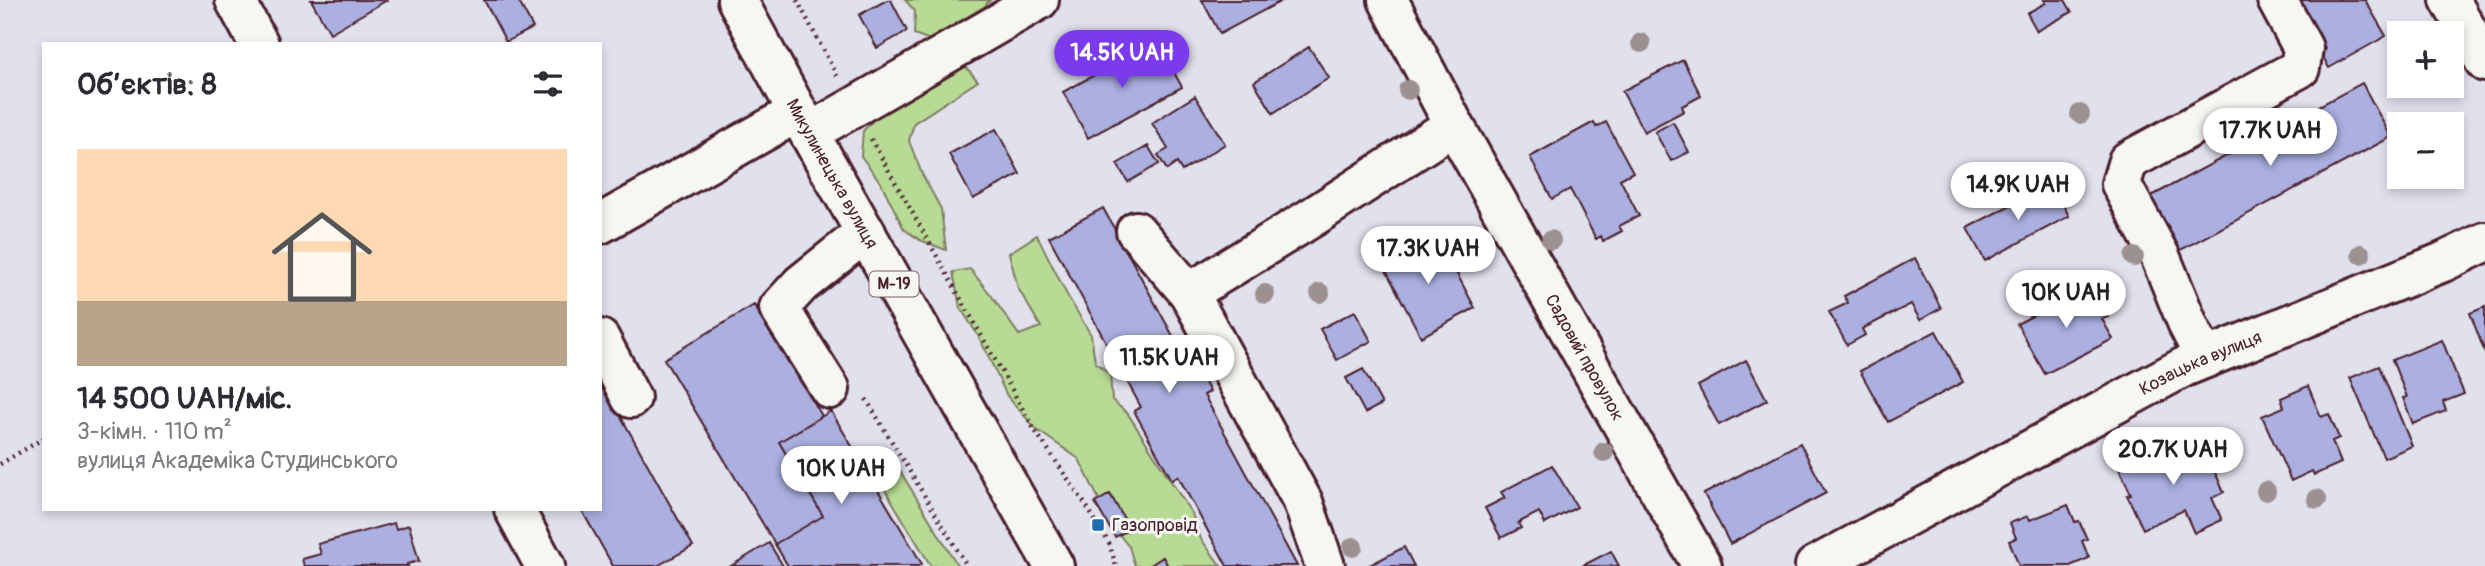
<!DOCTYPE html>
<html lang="uk">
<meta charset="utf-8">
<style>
:root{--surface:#fff;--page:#f7f7f7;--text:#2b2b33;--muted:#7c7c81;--line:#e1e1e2;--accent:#7c3aed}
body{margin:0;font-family:Pangolin,sans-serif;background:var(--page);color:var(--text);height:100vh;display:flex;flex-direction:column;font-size:26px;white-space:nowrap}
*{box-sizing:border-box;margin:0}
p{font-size:23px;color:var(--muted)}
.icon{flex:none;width:38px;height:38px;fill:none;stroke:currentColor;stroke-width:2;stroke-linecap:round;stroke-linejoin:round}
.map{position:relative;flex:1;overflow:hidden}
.drawer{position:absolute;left:42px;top:42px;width:560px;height:469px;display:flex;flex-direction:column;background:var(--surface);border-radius:0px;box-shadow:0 4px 10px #0003}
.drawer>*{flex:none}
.controls{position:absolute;left:2387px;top:21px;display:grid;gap:14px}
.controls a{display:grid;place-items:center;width:77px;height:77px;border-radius:0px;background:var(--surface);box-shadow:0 4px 10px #0003;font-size:35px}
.price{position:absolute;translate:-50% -60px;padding:0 16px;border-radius:24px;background:#fff;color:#222;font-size:23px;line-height:46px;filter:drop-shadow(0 2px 4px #0008)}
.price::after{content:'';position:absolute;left:50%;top:42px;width:21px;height:16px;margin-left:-10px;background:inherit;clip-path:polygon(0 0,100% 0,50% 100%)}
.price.on{background:var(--accent);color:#fff}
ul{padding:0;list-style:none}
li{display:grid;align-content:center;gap:14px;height:371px;padding:0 35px}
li+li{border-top:2px solid var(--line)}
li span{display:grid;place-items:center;height:217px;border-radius:0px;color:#555}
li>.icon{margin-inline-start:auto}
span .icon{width:126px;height:126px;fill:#fffc;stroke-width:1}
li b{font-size:30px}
h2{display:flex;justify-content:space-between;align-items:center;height:84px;padding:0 35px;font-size:30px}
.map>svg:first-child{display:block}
.green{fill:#b7db95;stroke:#807d60;stroke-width:2}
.building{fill:#abb0e1;stroke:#4a1f2b;stroke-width:2}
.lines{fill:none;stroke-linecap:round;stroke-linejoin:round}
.minor-casing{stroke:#4a1f2b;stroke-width:44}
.highway-casing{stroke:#4a1f2b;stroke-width:44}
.path{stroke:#4a1f2b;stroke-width:4.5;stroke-dasharray:2 5;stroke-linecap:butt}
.minor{stroke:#f6f6f2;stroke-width:38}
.highway{stroke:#f6f6f2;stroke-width:38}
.tree{fill:#9c9091}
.poi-dot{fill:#1f6fb2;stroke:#f6f6f2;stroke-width:2.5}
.labels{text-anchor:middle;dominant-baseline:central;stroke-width:6;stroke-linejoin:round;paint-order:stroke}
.shield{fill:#f6f6f2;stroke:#7e6067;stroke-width:2}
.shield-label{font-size:16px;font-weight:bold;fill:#4a1f2b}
.street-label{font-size:18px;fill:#4a1f2b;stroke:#f6f6f2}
.poi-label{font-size:18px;fill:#4a1f2b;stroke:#f6f6f2;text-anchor:start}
</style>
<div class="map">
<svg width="2485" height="566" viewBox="0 0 2485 566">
<rect width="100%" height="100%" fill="#e0e1ed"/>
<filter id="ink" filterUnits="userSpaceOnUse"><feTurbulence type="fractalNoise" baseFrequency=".0143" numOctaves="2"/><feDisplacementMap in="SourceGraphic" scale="14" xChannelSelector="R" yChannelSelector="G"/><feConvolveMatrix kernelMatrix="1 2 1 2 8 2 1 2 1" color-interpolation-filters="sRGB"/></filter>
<g filter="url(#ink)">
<path class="green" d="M905,0H990L985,6L930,40L914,34L915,11Z
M961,61L978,81L914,123L909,141L922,174L941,209L946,250L920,240L904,229L881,183L861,156L863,131L884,108Z
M1037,235L1067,295L1091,335L1095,362L1110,374L1112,400L1128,414L1192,514L1201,539L1221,566H1135L1129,547L1111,524L1079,459L1037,430L1007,396L979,337L960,307L953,272L970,269L991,295L1019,335L1041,327L1018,288L1009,253Z
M889,453L958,566H931L869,463Z"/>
<path class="building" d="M311,0H387L330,33Z
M484,0H518L533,28L506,42Z
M887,0H891L907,31L877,48L859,15Z
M1202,0H1283L1220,34Z
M2044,0H2065L2072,12L2037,31L2027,13L2046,3Z
M2291,0H2365L2386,36L2329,68L2320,51L2325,49L2300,3Z
M1157,41L1182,87L1088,138L1063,92Z
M1309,47L1329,78L1273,113L1254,82Z
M1683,60L1701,96L1682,106L1684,111L1644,132L1622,91Z
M2362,83L2391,137L2177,252L2148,198Z
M1195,96L1225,144L1182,171L1177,163L1167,170L1158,155L1168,149L1152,123Z
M1594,122L1596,127L1606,122L1633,172L1620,179L1639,216L1619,226L1622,231L1603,241L1601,236L1596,239L1570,189L1552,199L1530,157Z
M1673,122L1689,152L1671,161L1655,132Z
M996,129L1020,174L973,199L949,154Z
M1148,146L1159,164L1128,182L1117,164Z
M2052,183L2069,216L1985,261L1967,228Z
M1103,208L1196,378L1201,375L1210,392L1204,395L1297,566H1227L1178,476L1172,480L1134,411L1141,407L1049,237Z
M1436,234L1475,308L1421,337L1382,263Z
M1915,258L1941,308L1920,320L1911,304L1862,329L1865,335L1847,345L1829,312L1848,303L1844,296Z
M2086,287L2093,302L2099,300L2108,317L2102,319L2113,339L2045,374L2017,324Z
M754,305L822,416L779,442L823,516L775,544L664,359Z
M2485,307V353L2470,313Z
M1355,311L1371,341L1337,360L1320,329Z
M1936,331L1963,382L1888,422L1860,371Z
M2442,340L2464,394L2443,402L2446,411L2413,424L2403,398L2407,397L2392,360Z
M1746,360L1767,400L1719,425L1698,386Z
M2379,366L2412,446L2384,458L2350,378Z
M1363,369L1382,404L1365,413L1346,378Z
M600,379L693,546L657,566H613L581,509H600Z
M2308,386L2321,417L2329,414L2339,438L2332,441L2341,463L2314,475L2312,471L2291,481L2262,416L2284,407L2281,398Z
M831,411L922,564L918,566H788L775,544L823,516L779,442Z
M1800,443L1826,493L1730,544L1704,494Z
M2187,445L2197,454L2198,464L2209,459L2224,492L2212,498L2222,520L2194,533L2184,510L2143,529L2127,495L2131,494L2119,468L2167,446L2169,451L2173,446Z
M1552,465L1577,507L1545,524L1539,512L1518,523L1521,528L1501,538L1485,508L1505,498L1501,492Z
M1110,494L1130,529L1115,537L1095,503Z
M2068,505L2075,522L2079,521L2087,539L2082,541L2089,558L2070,566H2019L2009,541L2016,538L2010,523L2028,516L2030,520Z
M394,523L396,529L409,525L419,561L407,564L408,566H304L302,559L321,554L318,544Z
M769,543L783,566H731Z
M1404,547L1414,566H1368Z
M1611,551L1619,566H1582Z
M1163,557L1168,566H1149Z"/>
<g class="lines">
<g class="minor-casing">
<g id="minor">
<path d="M235,0L259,44"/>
<path id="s1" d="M1388,0L1454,125L1702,566"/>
<path d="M2450,0L2485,62"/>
<path d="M809,133L1039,0"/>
<path d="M600,224L798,112"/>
<path d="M1136,231L1189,293L1303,502L1325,566"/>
<path d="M1189,293L1311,218L1454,125"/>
<path d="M600,339L631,398"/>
<path d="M2205,358L2189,327L2160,256L2121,184L2128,161L2300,68L2303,48L2277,0"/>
<path d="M830,389L779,308L801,284L866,232"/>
<path d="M514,509L545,566"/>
<path id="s2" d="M1815,566L2184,367L2443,262L2485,242"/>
</g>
</g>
<g class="highway-casing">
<g id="highway">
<path id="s3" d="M737,0L809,133L1054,566"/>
</g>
</g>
<path class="path" d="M797,0L837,76
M871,139L1034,429L1087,507L1109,543L1116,566
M866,399L967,566
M0,464L44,438"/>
<use href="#minor" class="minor"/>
<use href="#highway" class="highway"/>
</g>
<g class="tree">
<circle cx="1641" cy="43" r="10"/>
<circle cx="1408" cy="90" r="10"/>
<circle cx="2080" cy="114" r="10"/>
<circle cx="1551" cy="240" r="10"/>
<circle cx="2361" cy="254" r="10"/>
<circle cx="2134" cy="257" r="10"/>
<circle cx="1320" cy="293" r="10"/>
<circle cx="1265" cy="294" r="10"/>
<circle cx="1604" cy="452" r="10"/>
<circle cx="2266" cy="491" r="10"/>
<circle cx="2317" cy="499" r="10"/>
<circle cx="1353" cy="547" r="10"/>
</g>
</g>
<rect class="poi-dot" x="1091" y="518" width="14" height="14" rx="3.5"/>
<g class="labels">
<rect class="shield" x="869.5" y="271.5" width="49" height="25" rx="5"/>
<g class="shield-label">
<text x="894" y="284">М-19</text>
</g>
<g class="street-label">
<text stroke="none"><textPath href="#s3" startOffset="198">Микулинецька вулиця</textPath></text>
<text stroke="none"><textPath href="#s1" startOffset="408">Садовий провулок</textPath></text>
<text stroke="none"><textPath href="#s2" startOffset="436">Козацька вулиця</textPath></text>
</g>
<g class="poi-label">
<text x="1112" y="525">Газопровід</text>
</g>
</g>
</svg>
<div class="controls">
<a>+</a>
<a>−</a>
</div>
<b class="price on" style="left:1122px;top:90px">14.5K UAH</b>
<b class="price" style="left:2270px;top:168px">17.7K UAH</b>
<b class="price" style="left:2018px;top:222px">14.9K UAH</b>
<b class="price" style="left:1428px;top:286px">17.3K UAH</b>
<b class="price" style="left:2066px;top:330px">10K UAH</b>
<b class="price" style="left:1169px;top:395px">11.5K UAH</b>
<b class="price" style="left:2173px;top:487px">20.7K UAH</b>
<b class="price" style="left:841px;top:506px">10K UAH</b>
<section class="drawer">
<h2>Об’єктів: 8<svg class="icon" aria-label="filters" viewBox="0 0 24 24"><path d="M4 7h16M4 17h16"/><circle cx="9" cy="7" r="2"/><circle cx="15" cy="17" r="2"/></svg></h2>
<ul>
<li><span style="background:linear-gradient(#ffd9b3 70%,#b9a48a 0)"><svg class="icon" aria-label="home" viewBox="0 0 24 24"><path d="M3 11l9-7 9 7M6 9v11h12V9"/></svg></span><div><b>14 500 UAH/міс.</b><p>3-кімн. · 110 m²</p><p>вулиця Академіка Студинського</p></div></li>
</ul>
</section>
</div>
